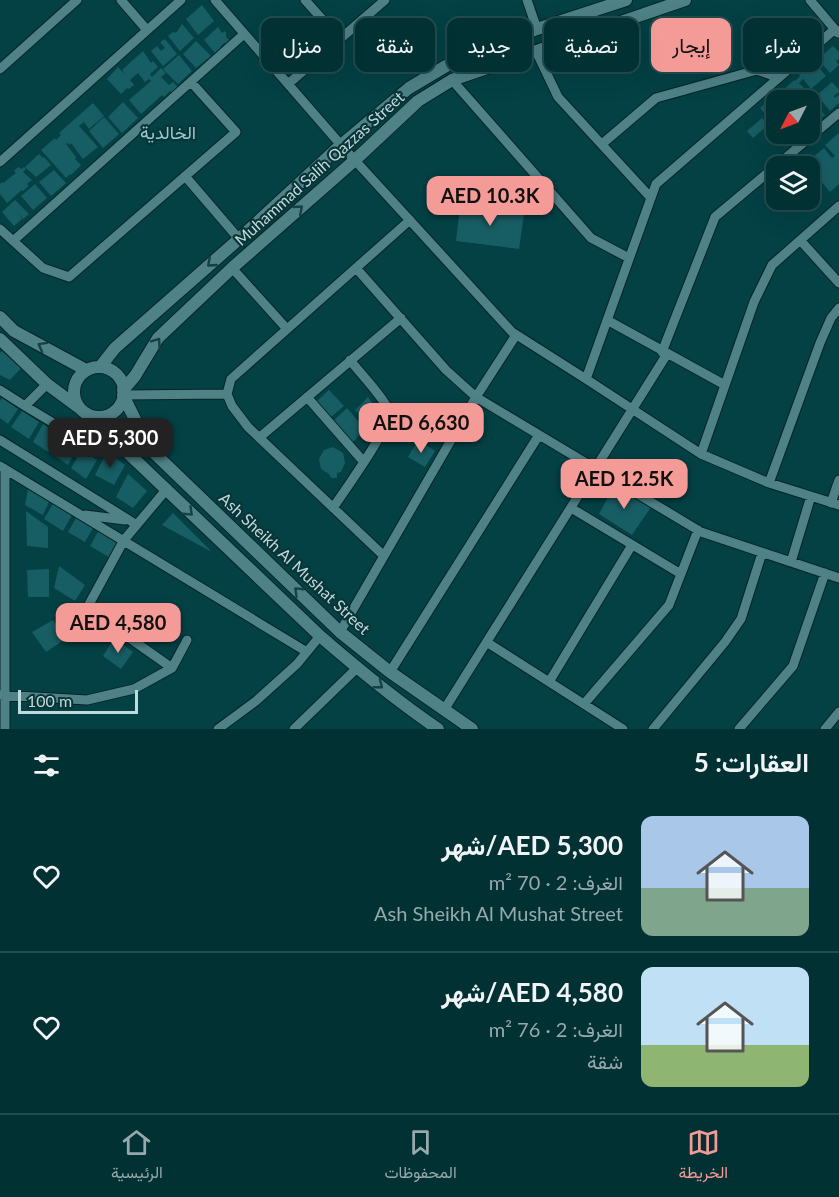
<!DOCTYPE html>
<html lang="ar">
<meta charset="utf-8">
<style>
:root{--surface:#023134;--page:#0c393c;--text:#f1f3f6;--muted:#96a9ac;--line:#234c4f;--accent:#f59b97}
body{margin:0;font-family:Lato,Vazirmatn,sans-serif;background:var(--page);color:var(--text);direction:rtl;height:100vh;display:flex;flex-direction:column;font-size:22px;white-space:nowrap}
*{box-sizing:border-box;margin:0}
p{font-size:20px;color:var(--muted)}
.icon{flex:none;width:33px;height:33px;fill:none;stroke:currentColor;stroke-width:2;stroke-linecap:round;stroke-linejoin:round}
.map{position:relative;height:729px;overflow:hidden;direction:ltr}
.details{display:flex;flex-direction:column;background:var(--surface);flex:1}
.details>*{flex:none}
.guide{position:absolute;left:18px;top:18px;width:804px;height:54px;direction:rtl;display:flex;gap:12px}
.needle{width:39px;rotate:228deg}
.buttons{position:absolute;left:766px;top:90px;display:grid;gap:12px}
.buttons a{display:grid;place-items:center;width:54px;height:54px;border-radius:12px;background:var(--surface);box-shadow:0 6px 24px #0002,0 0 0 2px var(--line);font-size:30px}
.scale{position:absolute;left:18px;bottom:15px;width:120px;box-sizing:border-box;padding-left:6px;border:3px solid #bfdadc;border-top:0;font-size:16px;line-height:21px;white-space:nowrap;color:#bfdadc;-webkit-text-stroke:4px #0a3538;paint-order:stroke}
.price{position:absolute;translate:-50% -51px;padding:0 14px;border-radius:12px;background:var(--accent);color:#111;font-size:20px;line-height:39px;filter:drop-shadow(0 2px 3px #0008)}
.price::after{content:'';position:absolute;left:50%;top:36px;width:18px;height:14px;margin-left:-9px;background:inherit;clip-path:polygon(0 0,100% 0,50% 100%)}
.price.on{background:#222;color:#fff}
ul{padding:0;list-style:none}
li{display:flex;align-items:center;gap:18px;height:150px;padding:0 30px}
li+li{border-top:2px solid var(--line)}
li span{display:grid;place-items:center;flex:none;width:168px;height:120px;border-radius:12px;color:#555}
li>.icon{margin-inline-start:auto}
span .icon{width:72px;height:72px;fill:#fffc;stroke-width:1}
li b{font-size:26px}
h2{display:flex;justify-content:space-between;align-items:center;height:72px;padding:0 30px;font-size:26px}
.chip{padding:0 21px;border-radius:12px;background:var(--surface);box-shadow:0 6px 24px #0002,0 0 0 2px var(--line);font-size:21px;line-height:54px}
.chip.on{background:var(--accent);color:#111}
.dock{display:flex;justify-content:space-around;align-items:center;height:84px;border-top:2px solid var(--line);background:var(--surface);font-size:16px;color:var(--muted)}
.dock a{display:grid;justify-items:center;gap:3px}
.dock .on{color:var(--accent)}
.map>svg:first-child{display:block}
.building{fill:#175e64}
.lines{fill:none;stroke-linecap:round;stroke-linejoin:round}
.minor-casing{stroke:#082427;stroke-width:11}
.tertiary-casing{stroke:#082427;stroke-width:14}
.minor{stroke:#4e8287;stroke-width:9}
.tertiary{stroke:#4e8287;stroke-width:12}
.oneway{stroke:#144144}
.labels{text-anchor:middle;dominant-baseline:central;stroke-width:4.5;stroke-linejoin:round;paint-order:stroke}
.street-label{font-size:16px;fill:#bfdadc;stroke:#0a3538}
.neighbourhood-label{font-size:18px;fill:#96ccd1;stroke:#0a3538}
</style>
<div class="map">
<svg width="839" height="729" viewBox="0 0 839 729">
<rect width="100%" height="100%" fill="#034145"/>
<path class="building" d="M202,5L214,21L198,35L186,19Z
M182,24L194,38L180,51L168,36L173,32L176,33Z
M218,27L222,33L225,31L226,33V37L230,41L227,44L224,43L220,47L221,48L215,53L204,40Z
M165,39L177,54L163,66L151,51L157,46L161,51L165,48L160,42Z
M196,41L211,56L196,68L183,54Z
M833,46L839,52V59L836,61L839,65L830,73L818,59Z
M143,51L151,63L153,61L158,67L150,74L152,77L161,68L166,73L161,77L169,85L173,82L178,87L172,93L170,91L164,97L162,95L141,114L129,100L151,81L149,79L145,82L138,73L130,80L134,85L129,89L127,88L121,94L107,79L118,67L126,76L122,70Z
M179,55L192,71L178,84L163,69Z
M813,61L826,76L811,89L803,79L799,83L807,91L798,100H789L781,92L794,80L795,81L800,76L799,75Z
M832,82L839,90V92L834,96L835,98L839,95V103L830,111L817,95Z
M776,94L781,100H777V117L772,121L760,108Z
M812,100L825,115L811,126L810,125V102Z
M123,102L138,118L122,133L108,117Z
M93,103L104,116L89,129L84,122L79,126L98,147L83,159L71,143L70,145L68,143L66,144L76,157L75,159L81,165L71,175L70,174L66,178L41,150L55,138L56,140L61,135L59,133Z
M104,117L119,134L103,148L89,131Z
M762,118L768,125L753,138L747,131Z
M839,133V184L830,192L810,168V166L806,163L824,148L832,158L835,156L825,145Z
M785,134H804L793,143Z
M39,154L43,158L44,157L51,165L36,177L25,167Z
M18,167L22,169L24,167L26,169L23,172L32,180L27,184L29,186L23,191L22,190L7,203L0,194V184L2,182L3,183L16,173L14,171Z
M54,170L66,183L51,196L39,182Z
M35,184L47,198L33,210L21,196Z
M15,200L29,214L23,219L18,212L22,219L14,226L2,212Z
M460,206L524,214L519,249L456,241Z
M2,351L21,368L10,380L0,375V353Z
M329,390L344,406L331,417L317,401Z
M368,397L378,411L376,413L378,415L369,425L355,410Z
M2,398L18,409L8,424L0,418V401Z
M347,408L365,429L352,443L333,421Z
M22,411L39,422L29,439L11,427Z
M43,424L58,435L48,452L33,442Z
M62,436L78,447L68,465L52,454Z
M418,440L435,451L425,467L408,457Z
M333,447L343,453L345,463L341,472L337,473V478H331L329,474L321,469L319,459L324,450Z
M82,450L97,460L86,479L71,468Z
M107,452L125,465L114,485L95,475Z
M128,474L147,491L133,508L116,497Z
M614,486L651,507L632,535L599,514Z
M28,489L49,502L43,515L25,505Z
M53,504L72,515L63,531L44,519Z
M26,511L48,527V548L27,546Z
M173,513L210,550V551L162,525Z
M76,518L93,528L85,542L68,532Z
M99,530L118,542L109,557L90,546Z
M59,566L85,585L75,601L54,588Z
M49,569V597H28L27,570Z
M53,620L67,638L46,652L32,632Z
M114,638L133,652L121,669L103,656Z"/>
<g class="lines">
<g class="minor-casing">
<path id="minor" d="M121,0L147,30
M215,0L341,145L512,332L586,379L701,454L769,483L839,505
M305,0L340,39
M527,0L537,29
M810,0L838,33
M536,51L558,97L651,198
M0,69L77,0
M452,80L591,238L629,258
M288,84L385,0
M602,144L656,98L757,70L779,78
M0,162L181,0
M185,176L239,239
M0,229L43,268L69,277L236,132L191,82
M800,240L839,283
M13,241L244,34
M232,268L287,329
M356,268L446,370L476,397L701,532L839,578
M607,320L725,385
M662,352L715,217L839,113
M586,379L656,184L835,29
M0,390L25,406L47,384
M123,395L227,394
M307,397L363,461
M25,406L80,439
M260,437L401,318
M0,440L137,525
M701,454L754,302L772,265L839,206
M0,466L307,652
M5,469V729
M769,483L820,343L831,318L839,308
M166,490L124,540L87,608L172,668
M831,503L839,480
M333,508C344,491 391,427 389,412C387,401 358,371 350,360
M571,508L681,574
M85,515L125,520
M384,556L248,427L232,406L227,394L231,379L410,220
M791,562L811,496
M340,632L476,397L516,335
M488,643L623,729
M390,672L539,435
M549,682L632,545
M0,695L87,700L134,689L172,668L187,640
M584,704L669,605L698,530
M444,710L667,354
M218,729L256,701L297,664L320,636
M294,729L357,668
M653,729L725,642L741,619L762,553
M739,729L793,666L825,573
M825,729L839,712"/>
</g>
<g class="tertiary-casing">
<path id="tertiary" d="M0,317L14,331L86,370
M0,339L47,384L78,407
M100,367L115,348L239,239L341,145L409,88L446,66L537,29L626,0
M74 392a25 25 0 1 1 50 0a25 25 0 1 1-50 0Z
M123,390L135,376L158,338L232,268L355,160L418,101L452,80L685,0
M123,395L149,448L340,632L390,672L472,729
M86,413L320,636C358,669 397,701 438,729"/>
</g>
<use href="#minor" class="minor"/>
<use href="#tertiary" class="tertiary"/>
</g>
<defs><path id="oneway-chevron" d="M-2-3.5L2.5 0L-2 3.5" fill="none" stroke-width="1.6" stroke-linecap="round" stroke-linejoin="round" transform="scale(1.5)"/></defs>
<g class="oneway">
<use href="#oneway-chevron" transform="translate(299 209) rotate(-41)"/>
<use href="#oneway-chevron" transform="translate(211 263) rotate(139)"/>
<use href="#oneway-chevron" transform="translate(157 342) rotate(-54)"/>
<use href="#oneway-chevron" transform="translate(42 346) rotate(-151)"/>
<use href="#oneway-chevron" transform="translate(189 512) rotate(44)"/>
<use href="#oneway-chevron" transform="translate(298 591) rotate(-136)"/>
<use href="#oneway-chevron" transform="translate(379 685) rotate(38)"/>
</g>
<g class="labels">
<g class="street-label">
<text transform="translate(319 168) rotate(-42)">Muhammad Salih Qazzas Street</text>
<text transform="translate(295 563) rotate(43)">Ash Sheikh Al Mushat Street</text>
</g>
<g class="neighbourhood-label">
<text x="168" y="132">الخالدية</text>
</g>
</g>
</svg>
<div class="buttons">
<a><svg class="needle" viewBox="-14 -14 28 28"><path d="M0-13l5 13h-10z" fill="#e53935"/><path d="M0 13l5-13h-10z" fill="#96a9ac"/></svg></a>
<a><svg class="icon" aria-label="layers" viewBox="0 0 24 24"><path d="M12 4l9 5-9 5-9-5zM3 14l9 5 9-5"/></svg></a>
</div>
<div class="scale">100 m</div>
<b class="price" style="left:490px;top:227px">AED 10.3K</b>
<b class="price" style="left:421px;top:454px">AED 6,630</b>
<b class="price on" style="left:110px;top:469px">AED 5,300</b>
<b class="price" style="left:624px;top:510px">AED 12.5K</b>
<b class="price" style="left:118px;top:654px">AED 4,580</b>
<div class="guide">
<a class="chip">شراء</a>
<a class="chip on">إيجار</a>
<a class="chip">تصفية</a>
<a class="chip">جديد</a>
<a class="chip">شقة</a>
<a class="chip">منزل</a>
</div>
</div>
<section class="details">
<h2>العقارات: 5<svg class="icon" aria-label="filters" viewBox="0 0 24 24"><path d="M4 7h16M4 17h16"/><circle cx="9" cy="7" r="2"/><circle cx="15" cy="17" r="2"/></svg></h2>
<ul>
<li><span style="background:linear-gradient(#a9c7e8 60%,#7fa58c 0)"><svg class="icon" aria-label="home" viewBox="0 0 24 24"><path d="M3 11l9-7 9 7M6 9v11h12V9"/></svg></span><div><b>AED 5,300/شهر</b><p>الغرف: 2 · 70 m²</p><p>Ash Sheikh Al Mushat Street</p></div><svg class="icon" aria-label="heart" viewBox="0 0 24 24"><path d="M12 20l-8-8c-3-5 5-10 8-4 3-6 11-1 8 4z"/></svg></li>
<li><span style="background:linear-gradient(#bfe0f5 65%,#8fb573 0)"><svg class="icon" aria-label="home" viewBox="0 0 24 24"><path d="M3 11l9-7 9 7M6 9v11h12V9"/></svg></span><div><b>AED 4,580/شهر</b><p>الغرف: 2 · 76 m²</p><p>شقة</p></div><svg class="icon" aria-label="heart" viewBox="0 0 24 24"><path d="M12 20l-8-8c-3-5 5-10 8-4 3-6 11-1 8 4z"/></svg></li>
</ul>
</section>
<nav class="dock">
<a class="on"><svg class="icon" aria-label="map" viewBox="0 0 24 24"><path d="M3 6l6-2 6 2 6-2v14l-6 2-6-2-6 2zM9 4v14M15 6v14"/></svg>الخريطة</a>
<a><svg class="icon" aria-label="saved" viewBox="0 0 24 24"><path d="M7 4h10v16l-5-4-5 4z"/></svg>المحفوظات</a>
<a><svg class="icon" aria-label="home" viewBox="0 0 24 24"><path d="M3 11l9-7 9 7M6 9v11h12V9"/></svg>الرئيسية</a>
</nav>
